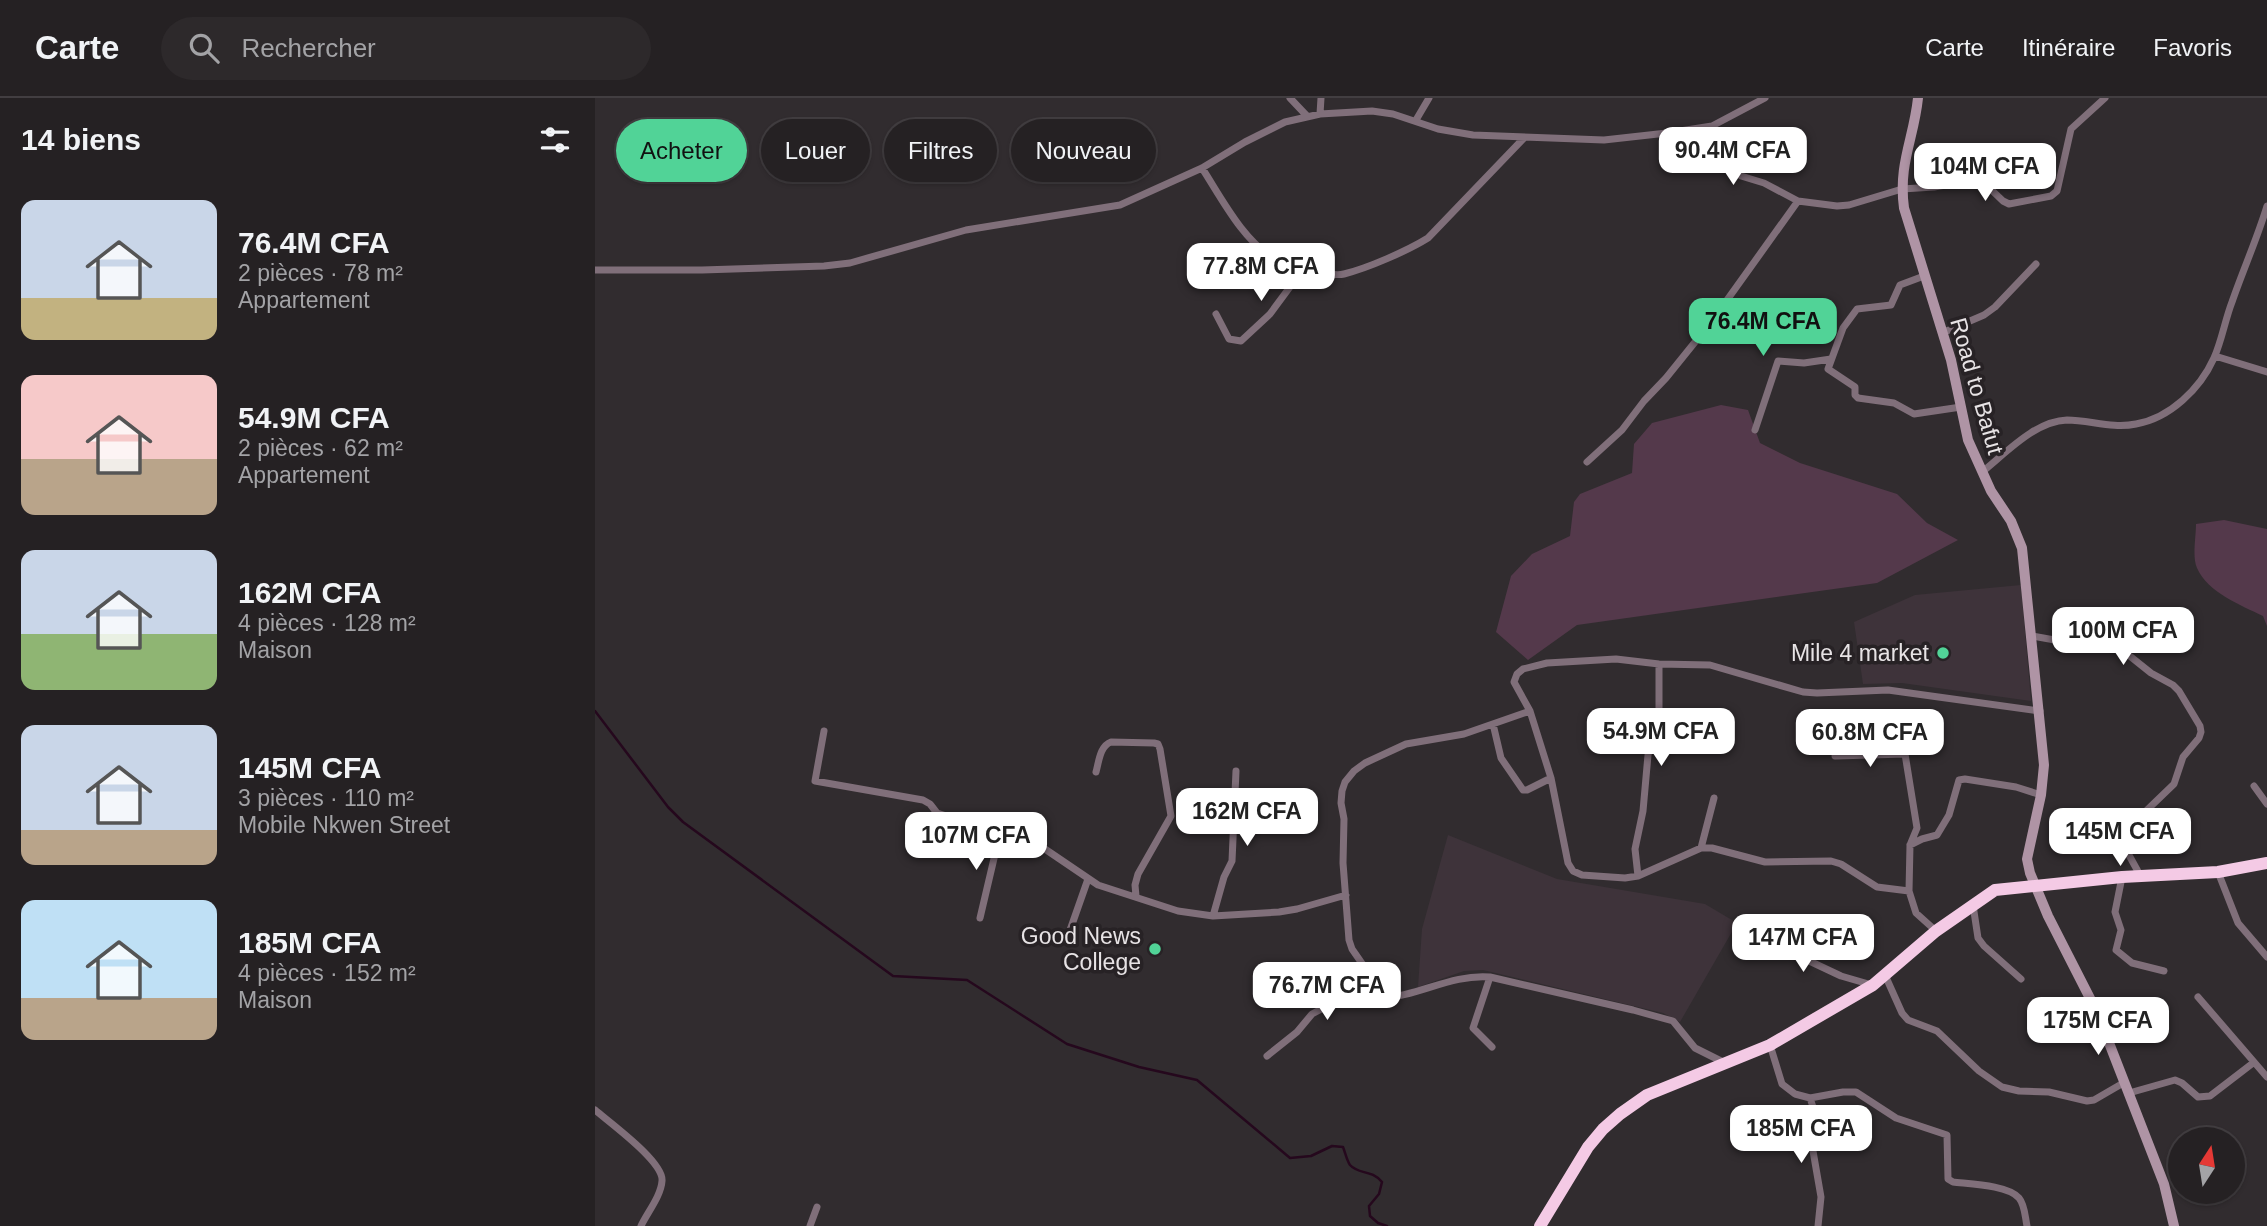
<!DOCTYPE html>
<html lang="fr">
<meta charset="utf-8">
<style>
:root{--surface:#252123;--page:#2d292b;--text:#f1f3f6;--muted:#a3a3a6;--line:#423e41;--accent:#51d397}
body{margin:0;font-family:Helvetica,sans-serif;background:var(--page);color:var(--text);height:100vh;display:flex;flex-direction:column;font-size:26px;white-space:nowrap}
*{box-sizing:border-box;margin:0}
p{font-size:23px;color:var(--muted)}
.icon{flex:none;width:38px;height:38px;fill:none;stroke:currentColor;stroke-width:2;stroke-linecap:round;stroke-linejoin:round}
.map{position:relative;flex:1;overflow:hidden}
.side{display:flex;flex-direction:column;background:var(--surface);width:595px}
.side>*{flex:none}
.hud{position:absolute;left:21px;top:21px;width:665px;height:63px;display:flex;gap:14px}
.needle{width:46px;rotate:12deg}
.controls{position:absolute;left:1573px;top:1029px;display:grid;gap:14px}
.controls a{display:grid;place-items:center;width:77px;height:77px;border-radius:50%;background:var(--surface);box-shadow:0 2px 5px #0004,0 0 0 2px var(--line);font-size:35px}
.price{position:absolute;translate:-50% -60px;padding:0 16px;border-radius:14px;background:#fff;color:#222;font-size:23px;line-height:46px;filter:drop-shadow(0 2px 4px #0008)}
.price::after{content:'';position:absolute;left:50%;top:42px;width:21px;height:16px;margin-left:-10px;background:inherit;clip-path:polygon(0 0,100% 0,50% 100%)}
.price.current{background:var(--accent);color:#111}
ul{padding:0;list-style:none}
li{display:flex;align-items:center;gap:21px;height:175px;padding:0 21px}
li span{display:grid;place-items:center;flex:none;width:196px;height:140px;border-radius:14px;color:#555}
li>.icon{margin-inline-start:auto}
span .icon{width:84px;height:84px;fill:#fffc;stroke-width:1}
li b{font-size:30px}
h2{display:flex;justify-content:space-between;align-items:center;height:84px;padding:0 21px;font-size:30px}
.pill{padding:0 24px;border-radius:32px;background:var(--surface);box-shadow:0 2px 5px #0004,0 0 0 2px var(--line);font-size:24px;line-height:63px}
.pill.current{background:var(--accent);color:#111}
header{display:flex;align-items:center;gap:42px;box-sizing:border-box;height:98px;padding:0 35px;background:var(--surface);border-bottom:2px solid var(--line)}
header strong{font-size:33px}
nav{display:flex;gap:38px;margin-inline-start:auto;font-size:24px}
.search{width:490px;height:63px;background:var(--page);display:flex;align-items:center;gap:18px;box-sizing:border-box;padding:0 24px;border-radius:38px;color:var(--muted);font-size:26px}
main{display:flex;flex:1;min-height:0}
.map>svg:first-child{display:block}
.built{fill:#3e333a}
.green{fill:#54394b}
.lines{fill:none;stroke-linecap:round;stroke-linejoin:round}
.stream{stroke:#25081d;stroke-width:2.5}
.street{stroke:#806f7a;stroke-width:7}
.secondary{stroke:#af94a5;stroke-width:10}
.highway{stroke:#f4cae5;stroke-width:12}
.poi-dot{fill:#51d397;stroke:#272225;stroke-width:2.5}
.labels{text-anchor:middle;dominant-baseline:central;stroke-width:7;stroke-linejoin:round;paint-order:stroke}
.street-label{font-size:23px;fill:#e7e3e5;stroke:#272225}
.poi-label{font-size:23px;fill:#e7e3e5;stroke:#272225;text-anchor:end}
</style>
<header>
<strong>Carte</strong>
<div class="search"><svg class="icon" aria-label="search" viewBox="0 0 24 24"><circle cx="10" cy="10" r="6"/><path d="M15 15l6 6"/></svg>Rechercher</div>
<nav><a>Carte</a><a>Itinéraire</a><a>Favoris</a></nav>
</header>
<main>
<section class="side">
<h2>14 biens<svg class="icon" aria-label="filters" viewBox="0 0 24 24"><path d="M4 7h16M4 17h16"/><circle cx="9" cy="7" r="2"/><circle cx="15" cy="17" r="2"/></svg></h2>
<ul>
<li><span style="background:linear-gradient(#c9d6e8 70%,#c2b280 0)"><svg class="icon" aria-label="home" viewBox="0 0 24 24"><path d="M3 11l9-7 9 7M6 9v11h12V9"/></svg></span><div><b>76.4M CFA</b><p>2 pièces · 78 m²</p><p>Appartement</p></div></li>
<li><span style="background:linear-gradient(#f6c9c9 60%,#b9a48a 0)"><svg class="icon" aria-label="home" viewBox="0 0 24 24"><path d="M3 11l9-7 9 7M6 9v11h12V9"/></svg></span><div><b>54.9M CFA</b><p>2 pièces · 62 m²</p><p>Appartement</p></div></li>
<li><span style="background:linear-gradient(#c9d6e8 60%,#8fb573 0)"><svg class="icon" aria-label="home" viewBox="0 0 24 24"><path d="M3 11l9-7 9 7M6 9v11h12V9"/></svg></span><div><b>162M CFA</b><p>4 pièces · 128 m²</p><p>Maison</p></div></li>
<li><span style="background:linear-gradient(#c9d6e8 75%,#b9a48a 0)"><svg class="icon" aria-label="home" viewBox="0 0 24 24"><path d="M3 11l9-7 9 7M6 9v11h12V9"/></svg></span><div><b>145M CFA</b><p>3 pièces · 110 m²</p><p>Mobile Nkwen Street</p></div></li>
<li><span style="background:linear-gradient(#bfe0f5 70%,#b9a48a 0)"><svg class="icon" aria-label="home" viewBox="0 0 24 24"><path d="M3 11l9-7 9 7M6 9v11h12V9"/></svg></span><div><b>185M CFA</b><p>4 pièces · 152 m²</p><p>Maison</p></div></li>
</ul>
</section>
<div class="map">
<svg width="1672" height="1128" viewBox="0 0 1672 1128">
<rect width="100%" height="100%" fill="#312c2f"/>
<path class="built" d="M1426,487L1436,603L1307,585L1268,586L1259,524L1320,497Z
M853,737L962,781L1110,806L1142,825L1085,924L1068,915L888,872L869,873L823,889L827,831Z"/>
<path class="green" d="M1126,307L1153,312L1165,345L1205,365L1302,396L1332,425L1363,442L1282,485L982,527L933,562L901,534L916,478L937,456L975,438L979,404L985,396L1037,375L1039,346L1057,325Z
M1629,422L1672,431V528L1668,518C1646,507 1613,495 1602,470C1597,459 1601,439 1601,426Z"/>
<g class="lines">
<path class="stream" d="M0,613L73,709L88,724L298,878L372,882L472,946L544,969L602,982L695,1060L716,1058L737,1048L748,1049C750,1054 752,1063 755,1067C764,1077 776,1071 787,1084L784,1096L774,1108L775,1118L783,1125L792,1128"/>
<path class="street" d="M695,0L712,18
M725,16L726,0
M821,22L834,0
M1117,28L1139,73L1146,78L1169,85L1203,103L1242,108L1254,107L1307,91L1339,89L1385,81L1408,103L1414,106L1456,98L1462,93L1476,31L1510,0
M607,70C627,101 648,143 681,162C692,169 737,179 749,176C773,170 812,153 833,140L929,40
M0,172H107L229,168L255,165L371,132L525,107L607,70L650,44L690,24L725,16L777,13L798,16L843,31L878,37L1009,42L1072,35L1117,28L1170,0
M1329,178L1305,187L1296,207L1262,211L1248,230L1233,271L1260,289V297L1263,300L1299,305L1319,316L1366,309
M621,216L634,241L646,243L675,216L709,170
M1347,235L1389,217L1400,209L1441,166
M1620,258L1672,274
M1160,332L1183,263L1209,265L1236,261
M992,364L1027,332L1049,303L1071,280L1117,223L1203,103
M1387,374C1411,355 1440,323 1472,322C1495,322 1517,331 1541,326C1575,320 1605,291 1619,260C1627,242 1630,222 1637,204C1648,172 1662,141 1672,108
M1437,538L1482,546L1526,551L1556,575L1578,587L1584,593L1605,628L1606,634L1604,640L1588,659L1579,686L1552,712L1530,744L1529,748L1546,779
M935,613L869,636L811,646L770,665L759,673L750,684L747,693L746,705L749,721L748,765L754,842L757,851L791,900C827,896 858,876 895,879L1038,912L1078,923L1100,950L1128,964
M898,626L906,660L928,692H932L956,680
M229,633L220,683L328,702L335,706L342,715L447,749L503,787L583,813L618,818L684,814L702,811L751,797
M1310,637V656L1322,730L1315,747L1314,793L1321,815L1341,833
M1240,658L1310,656
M501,674C504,663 505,648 516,644L559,645L563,646L565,651L576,718L543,776L540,787L541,798
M1659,688L1672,706
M1315,747L1327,741L1342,737L1354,717L1364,682L1370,681L1421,689L1446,697
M1106,750L1119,700
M1623,774L1643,825L1672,859
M1043,778L1040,751L1048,713L1053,657L1064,612V566
M1527,779L1520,814L1526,832L1521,852L1537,865L1569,873
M1314,793L1282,789L1246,766L1236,763L1170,764L1117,750H1106L1043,778L1030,780L987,777L978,773L973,765L956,680L935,613L919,584L922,576L928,571L952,565L1021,561L1064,566L1115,567L1208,594L1222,595L1293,592L1445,613
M1378,807L1383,840L1389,848L1426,881
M618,818L629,779L637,763L641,673
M385,820L405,735
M1153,827L1192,846L1210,861L1246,878L1277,887
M474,835L493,781
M1290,877L1307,915L1313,922L1342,933L1384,973L1407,989L1424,993L1454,994L1492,1003L1499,1002L1530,984
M895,879L878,930L897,949
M1603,899L1672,979
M1175,947L1187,986L1200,996L1215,1000L1248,994H1261L1301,1020L1352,1037L1353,1081L1358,1084C1374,1086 1413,1087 1424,1100C1430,1107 1430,1119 1432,1128
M672,958L702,934L717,916L749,899L781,903L791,900
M1534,995L1580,982L1587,985L1603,999L1615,998L1658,965
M1215,1000L1219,1012L1218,1053L1226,1099L1223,1128
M0,1012C15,1025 69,1064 67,1083C66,1098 52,1115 46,1128
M215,1128L222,1109"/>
<path class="secondary" d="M1323,0C1319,40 1303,66 1309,110L1356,262L1373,342L1396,393L1416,423L1427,450L1449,667L1446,697L1432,761L1435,775L1453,818L1502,914L1569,1086L1579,1128"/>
<path class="highway" d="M945,1128L993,1049L1008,1031L1025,1016L1052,997L1175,947L1278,887L1341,833L1400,792L1527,779L1623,774L1672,765"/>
</g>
<g class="poi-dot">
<circle cx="1348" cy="555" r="7"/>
<circle cx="560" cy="851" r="7"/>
</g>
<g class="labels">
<g class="street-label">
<text transform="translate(1382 288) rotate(74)">Road to Bafut</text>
</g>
<g class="poi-label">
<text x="1334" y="555">Mile 4 market</text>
<text x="546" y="838">Good News<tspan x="546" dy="26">College</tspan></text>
</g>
</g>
</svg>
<div class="controls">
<a><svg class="needle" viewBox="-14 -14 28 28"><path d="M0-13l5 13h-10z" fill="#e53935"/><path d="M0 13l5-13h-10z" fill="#a3a3a6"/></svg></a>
</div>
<b class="price" style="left:1138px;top:89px">90.4M CFA</b>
<b class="price" style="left:1390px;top:105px">104M CFA</b>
<b class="price" style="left:666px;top:205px">77.8M CFA</b>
<b class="price current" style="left:1168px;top:260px">76.4M CFA</b>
<b class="price" style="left:1528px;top:569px">100M CFA</b>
<b class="price" style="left:1066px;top:670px">54.9M CFA</b>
<b class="price" style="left:1275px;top:671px">60.8M CFA</b>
<b class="price" style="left:652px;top:750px">162M CFA</b>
<b class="price" style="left:1525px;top:770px">145M CFA</b>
<b class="price" style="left:381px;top:774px">107M CFA</b>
<b class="price" style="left:1208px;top:876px">147M CFA</b>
<b class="price" style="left:732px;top:924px">76.7M CFA</b>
<b class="price" style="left:1503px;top:959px">175M CFA</b>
<b class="price" style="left:1206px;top:1067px">185M CFA</b>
<div class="hud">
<a class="pill current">Acheter</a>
<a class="pill">Louer</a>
<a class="pill">Filtres</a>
<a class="pill">Nouveau</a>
</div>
</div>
</main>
